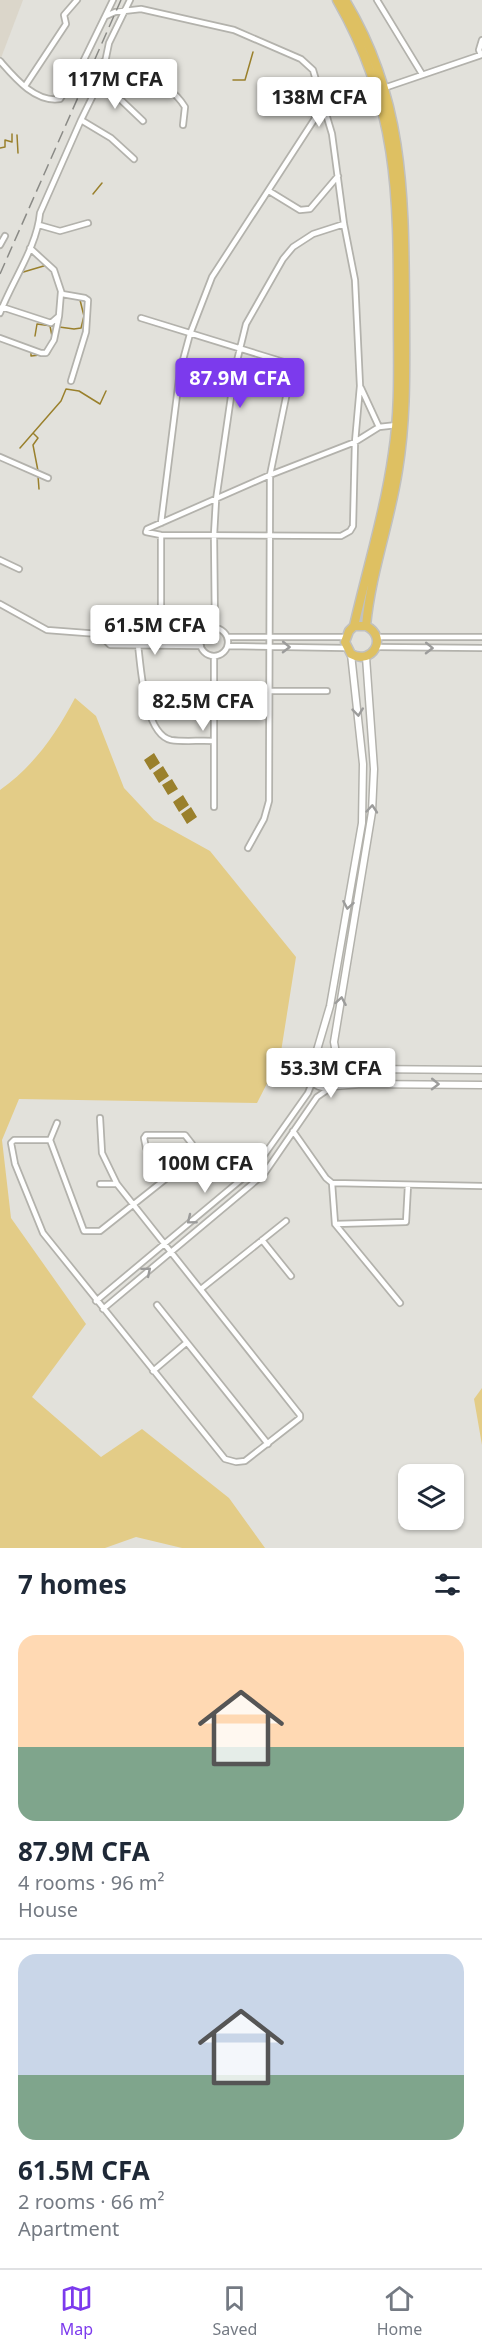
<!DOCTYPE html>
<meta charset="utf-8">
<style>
:root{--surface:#fff;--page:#f2f2f3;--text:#1f2937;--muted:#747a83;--line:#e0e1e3;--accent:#7c3aed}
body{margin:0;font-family:"Noto Sans",sans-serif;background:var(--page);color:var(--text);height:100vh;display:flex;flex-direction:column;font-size:22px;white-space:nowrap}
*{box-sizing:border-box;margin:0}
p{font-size:20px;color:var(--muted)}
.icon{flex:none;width:33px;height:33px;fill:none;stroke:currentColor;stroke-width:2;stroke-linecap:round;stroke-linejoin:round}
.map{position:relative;height:1548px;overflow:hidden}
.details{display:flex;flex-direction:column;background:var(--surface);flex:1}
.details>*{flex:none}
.controls{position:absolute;left:398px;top:1464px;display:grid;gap:12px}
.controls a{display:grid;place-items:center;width:66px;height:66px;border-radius:12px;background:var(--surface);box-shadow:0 2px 4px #0004;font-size:30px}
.price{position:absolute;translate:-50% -51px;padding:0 14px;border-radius:6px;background:#fff;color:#222;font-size:20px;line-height:39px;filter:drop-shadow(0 2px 3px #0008)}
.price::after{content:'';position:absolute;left:50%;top:36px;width:18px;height:14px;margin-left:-9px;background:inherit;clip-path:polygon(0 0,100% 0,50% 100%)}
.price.on{background:var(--accent);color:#fff}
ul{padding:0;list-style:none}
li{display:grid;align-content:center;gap:12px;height:318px;padding:0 18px}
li+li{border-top:2px solid var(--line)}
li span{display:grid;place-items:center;height:186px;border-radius:18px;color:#555}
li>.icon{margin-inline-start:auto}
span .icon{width:108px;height:108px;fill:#fffc;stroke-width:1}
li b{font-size:26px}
h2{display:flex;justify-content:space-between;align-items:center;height:72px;padding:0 18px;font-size:26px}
.tab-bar{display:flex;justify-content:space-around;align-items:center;height:84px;border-top:2px solid var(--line);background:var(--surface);font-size:16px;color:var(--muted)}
.tab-bar a{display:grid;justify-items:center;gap:3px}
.tab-bar .on{color:var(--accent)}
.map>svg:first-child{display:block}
.built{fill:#dbd6ca}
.green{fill:#e3cc87}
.water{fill:#9a802c}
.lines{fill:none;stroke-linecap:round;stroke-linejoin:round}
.stream{stroke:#9a802c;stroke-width:1.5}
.street-casing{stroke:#b3b2ac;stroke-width:8}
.secondary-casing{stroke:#b3b2ac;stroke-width:9}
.highway-casing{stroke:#c0c0bf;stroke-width:11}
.street{stroke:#fff;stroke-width:4.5}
.secondary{stroke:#fff;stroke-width:6}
.highway{stroke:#dec062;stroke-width:8}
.rail{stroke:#8a8a86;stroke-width:1.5;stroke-dasharray:12 6;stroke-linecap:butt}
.oneway{stroke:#9c9c9b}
</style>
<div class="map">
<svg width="482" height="1548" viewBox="0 0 482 1548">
<rect width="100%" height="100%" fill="#e2e1db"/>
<path class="built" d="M0,0H23L1,58L0,56Z"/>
<path class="green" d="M75,698L96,716L124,788L154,820L210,851L296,957L280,1058L257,1103L19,1099L2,1140L11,1218L86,1324L32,1397L101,1457L142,1429L229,1498L265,1548H182L136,1537L105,1548H0V790C34,766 56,734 75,698Z
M482,1388V1445L474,1399Z"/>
<path class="water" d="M154,753L160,763L150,770L144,760Z
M163,766L169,776L159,783L153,773Z
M172,779L178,789L168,795L162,785Z
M183,795L189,805L179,812L173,802Z
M191,807L197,817L187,824L181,814Z"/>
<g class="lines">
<path class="stream" d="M233,80H245L253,52
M17,135L18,153
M0,148L5,147V140L12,142V134
M93,194L102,183
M20,273L47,265
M50,326L52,336
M35,336L37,324L74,329L81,328L84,316L80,300
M31,352V356L49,354L51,350
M34,434L38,438L33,445L38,471
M20,448L61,401L66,389L79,391L100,404L106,391
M38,476L39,489"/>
<g class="street-casing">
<path id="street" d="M130,0L109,43L102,77L81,120L111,138L134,159
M377,0L422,74
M106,16L115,12L141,9L234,30L301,59L313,70L332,134L344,224L355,280L360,386L355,442L353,526L350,531L341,536L161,535L146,532L147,529L270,475L355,442L379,427L397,425
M481,55L479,50L482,40
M0,61C14,77 35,103 60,99L78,72L113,0
M103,62C112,68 122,76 132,79C157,87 170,83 185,107L183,125
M98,85L122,101L143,121
M25,86L66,24L64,15L77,0
M384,88L481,55
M269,191L300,210L310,209L338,176
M39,225L60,231L88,223
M0,245L5,236
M30,248L54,270L62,294L85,298L88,300L86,332L71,381
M2,307L51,323L59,316L61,292
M0,313C12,281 37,247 40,213L81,120
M141,318L287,363L292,368L270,475L269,801L264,819L248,848
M0,338L41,353H46L54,340L59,316
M361,388L379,427
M0,457L48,478
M161,523L180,371L190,334L212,277L323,106
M0,560L19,569
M0,604L47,630L99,634L201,637
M215,628L214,535L216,500L235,369L246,324L283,259L293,247L313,234L344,224
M200 642a14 14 0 1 1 28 0a14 14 0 1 1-28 0Z
M100,635L110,645L201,646
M228,637H346
M377,637H482
M138,645C141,667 144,734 171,740C184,742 201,740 214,741
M161,645V535
M228,646L346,648
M377,647L482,648
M269,691H327
M214,807V656
M308 1071a17 17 0 1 1 34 0a17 17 0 1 1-34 0Z
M57,1123L50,1140L84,1231H100L168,1177L192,1155V1144L185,1135H146L144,1138L146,1148L168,1177
M293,1131L326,1178L332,1183L482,1186
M50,1140H14L11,1143L15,1164L43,1233L225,1459L236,1462L245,1461L300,1418V1415L117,1184L102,1153L100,1118
M332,1183L335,1224L400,1303
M100,1184H117
M335,1224L406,1222L408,1185
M262,1240L291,1276
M201,1289L286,1221
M96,1301L255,1168L308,1093L312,1083
M157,1305L268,1444
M103,1309L264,1174L317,1097L330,1088
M153,1371L186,1343"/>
</g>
<g class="secondary-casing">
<path id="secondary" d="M315,1057L330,1006L362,823L363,764L351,654
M337,1059L334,1042L372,812L374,769L366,657
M339,1062L349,1067L362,1069L482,1070
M334,1086L362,1084L482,1085"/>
</g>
<g class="highway-casing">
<path id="highway" d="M337,0C399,108 398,197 398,317C398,363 400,408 393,453C385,511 367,569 354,626L349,631L345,642L351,654C372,666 389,637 366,626H354
M345,0C405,98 404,197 405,307C405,362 407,416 398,470C390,523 371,572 366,626"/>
</g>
<use href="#street" class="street"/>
<use href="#secondary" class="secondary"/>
<use href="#highway" class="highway"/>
<path class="rail" d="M0,274L121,0"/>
</g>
<defs><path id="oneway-chevron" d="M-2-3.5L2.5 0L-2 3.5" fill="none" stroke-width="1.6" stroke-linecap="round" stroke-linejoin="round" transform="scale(1.5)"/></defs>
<g class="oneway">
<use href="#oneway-chevron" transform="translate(286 647) rotate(1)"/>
<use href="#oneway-chevron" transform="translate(429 648) rotate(1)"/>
<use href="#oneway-chevron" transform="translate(358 712) rotate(84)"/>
<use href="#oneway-chevron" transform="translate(372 809) rotate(-85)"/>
<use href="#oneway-chevron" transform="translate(348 905) rotate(100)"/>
<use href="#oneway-chevron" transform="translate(341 1001) rotate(-80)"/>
<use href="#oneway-chevron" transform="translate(435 1084) rotate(1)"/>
<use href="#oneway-chevron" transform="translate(191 1220) rotate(141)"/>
<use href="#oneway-chevron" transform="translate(147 1271) rotate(-40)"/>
</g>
</svg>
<div class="controls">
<a><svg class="icon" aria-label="layers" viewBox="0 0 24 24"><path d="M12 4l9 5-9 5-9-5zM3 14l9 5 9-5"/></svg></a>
</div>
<b class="price" style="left:115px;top:110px">117M CFA</b>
<b class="price" style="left:319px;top:128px">138M CFA</b>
<b class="price on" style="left:240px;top:409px">87.9M CFA</b>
<b class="price" style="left:155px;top:656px">61.5M CFA</b>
<b class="price" style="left:203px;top:732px">82.5M CFA</b>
<b class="price" style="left:331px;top:1099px">53.3M CFA</b>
<b class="price" style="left:205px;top:1194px">100M CFA</b>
</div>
<section class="details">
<h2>7 homes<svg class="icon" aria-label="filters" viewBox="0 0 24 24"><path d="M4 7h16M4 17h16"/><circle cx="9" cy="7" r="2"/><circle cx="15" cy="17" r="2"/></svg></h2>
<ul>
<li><span style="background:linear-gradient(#ffd9b3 60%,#7fa58c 0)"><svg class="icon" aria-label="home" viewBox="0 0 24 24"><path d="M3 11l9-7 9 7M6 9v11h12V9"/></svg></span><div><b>87.9M CFA</b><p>4 rooms · 96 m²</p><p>House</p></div></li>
<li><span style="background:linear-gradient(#c9d6e8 65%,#7fa58c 0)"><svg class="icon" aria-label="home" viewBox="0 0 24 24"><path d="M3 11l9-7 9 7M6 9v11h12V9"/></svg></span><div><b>61.5M CFA</b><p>2 rooms · 66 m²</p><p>Apartment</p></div></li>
</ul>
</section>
<nav class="tab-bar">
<a class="on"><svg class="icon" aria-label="map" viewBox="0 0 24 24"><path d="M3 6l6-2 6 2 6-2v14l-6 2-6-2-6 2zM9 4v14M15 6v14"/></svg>Map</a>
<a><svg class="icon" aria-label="saved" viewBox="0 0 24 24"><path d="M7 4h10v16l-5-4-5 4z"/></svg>Saved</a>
<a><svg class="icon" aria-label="home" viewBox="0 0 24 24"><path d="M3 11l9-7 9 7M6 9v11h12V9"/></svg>Home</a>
</nav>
